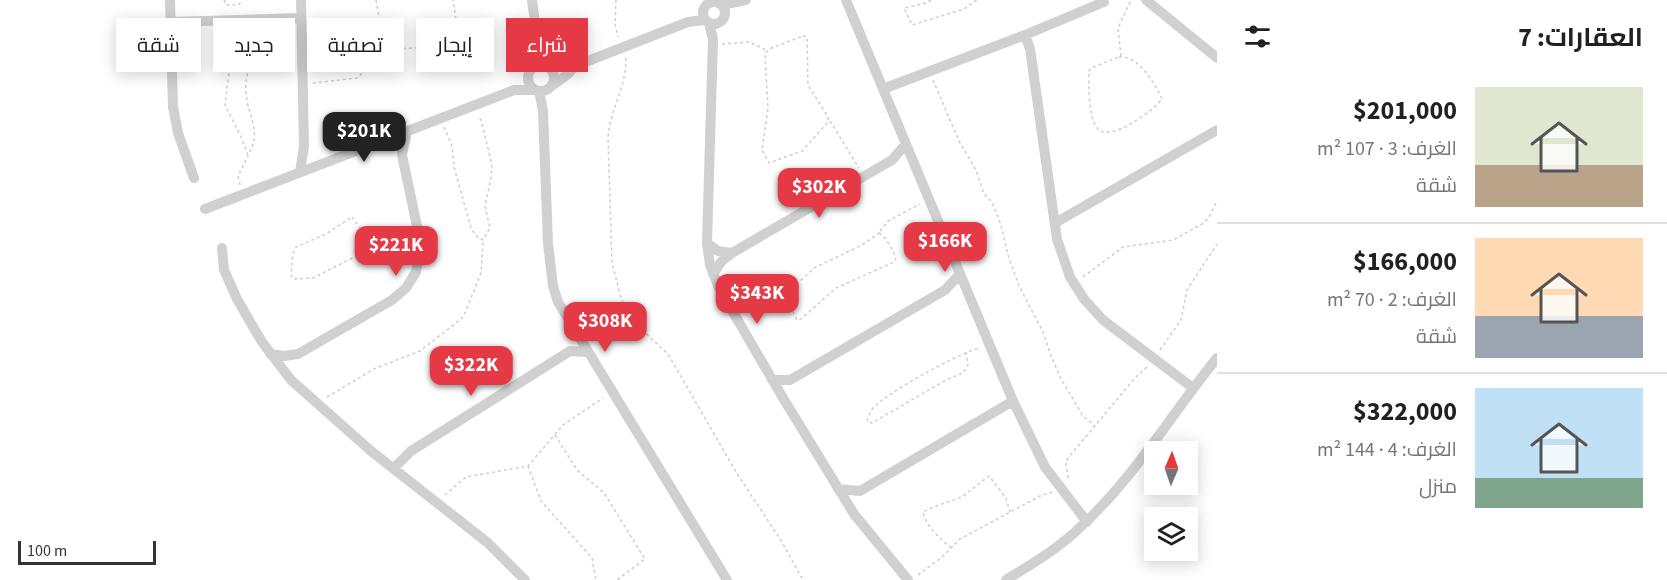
<!DOCTYPE html>
<html lang="ar">
<meta charset="utf-8">
<style>
:root{--surface:#fff;--page:#f2f2f2;--text:#202124;--muted:#757577;--line:#e0e0e0;--accent:#e63946}
body{margin:0;font-family:"Source Sans 3",Cairo,sans-serif;background:var(--page);color:var(--text);direction:rtl;height:100vh;display:flex;flex-direction:column;font-size:22px;white-space:nowrap}
*{box-sizing:border-box;margin:0}
p{font-size:20px;color:var(--muted)}
.icon{flex:none;width:33px;height:33px;fill:none;stroke:currentColor;stroke-width:2;stroke-linecap:round;stroke-linejoin:round}
.map{position:relative;flex:1;overflow:hidden;direction:ltr}
.details{display:flex;flex-direction:column;background:var(--surface);width:450px}
.details>*{flex:none}
.guide{position:absolute;left:18px;top:18px;width:570px;height:54px;direction:rtl;display:flex;gap:12px}
.needle{width:39px;rotate:2deg}
.controls{position:absolute;left:1144px;top:441px;display:grid;gap:12px}
.controls a{display:grid;place-items:center;width:54px;height:54px;border-radius:0px;background:var(--surface);box-shadow:0 3px 15px #0003;font-size:30px}
.scale{position:absolute;left:18px;bottom:15px;width:138px;box-sizing:border-box;padding-left:6px;border:3px solid #333;border-top:0;font-size:16px;line-height:21px;white-space:nowrap;color:#333;-webkit-text-stroke:4px #fff;paint-order:stroke}
.price{position:absolute;translate:-50% -51px;padding:0 14px;border-radius:12px;background:var(--accent);color:#fff;font-size:20px;line-height:39px;filter:drop-shadow(0 2px 3px #0008)}
.price::after{content:'';position:absolute;left:50%;top:36px;width:18px;height:14px;margin-left:-9px;background:inherit;clip-path:polygon(0 0,100% 0,50% 100%)}
.price.current{background:#222;color:#fff}
ul{padding:0;list-style:none}
li{display:flex;align-items:center;gap:18px;height:150px;padding:0 24px}
li+li{border-top:2px solid var(--line)}
li span{display:grid;place-items:center;flex:none;width:168px;height:120px;border-radius:0px;color:#555}
li>.icon{margin-inline-start:auto}
span .icon{width:72px;height:72px;fill:#fffc;stroke-width:1}
li b{font-size:26px}
h2{display:flex;justify-content:space-between;align-items:center;height:72px;padding:0 24px;font-size:26px}
.pill{padding:0 21px;border-radius:0px;background:var(--surface);box-shadow:0 3px 15px #0003;font-size:21px;line-height:54px}
.pill.current{background:var(--accent);color:#fff}
main{display:flex;flex:1;min-height:0}
.map>svg:first-child{display:block}
.lines{fill:none;stroke-linecap:round;stroke-linejoin:round}
.path{stroke:#cdcdcd;stroke-width:1.5;stroke-dasharray:3 3;stroke-linecap:butt}
.minor{stroke:#d0d0d0;stroke-width:10}
</style>
<main>
<section class="details">
<h2>العقارات: 7<svg class="icon" aria-label="filters" viewBox="0 0 24 24"><path d="M4 7h16M4 17h16"/><circle cx="9" cy="7" r="2"/><circle cx="15" cy="17" r="2"/></svg></h2>
<ul>
<li><span style="background:linear-gradient(#dfe7d0 65%,#b9a48a 0)"><svg class="icon" aria-label="home" viewBox="0 0 24 24"><path d="M3 11l9-7 9 7M6 9v11h12V9"/></svg></span><div><b>$201,000</b><p>الغرف: 3 · 107 m²</p><p>شقة</p></div></li>
<li><span style="background:linear-gradient(#ffd9b3 65%,#9aa5b1 0)"><svg class="icon" aria-label="home" viewBox="0 0 24 24"><path d="M3 11l9-7 9 7M6 9v11h12V9"/></svg></span><div><b>$166,000</b><p>الغرف: 2 · 70 m²</p><p>شقة</p></div></li>
<li><span style="background:linear-gradient(#bfe0f5 75%,#7fa58c 0)"><svg class="icon" aria-label="home" viewBox="0 0 24 24"><path d="M3 11l9-7 9 7M6 9v11h12V9"/></svg></span><div><b>$322,000</b><p>الغرف: 4 · 144 m²</p><p>منزل</p></div></li>
</ul>
</section>
<div class="map">
<svg width="1217" height="580" viewBox="0 0 1217 580">
<rect width="100%" height="100%" fill="#fff"/>
<g class="lines">
<path class="path" d="M224,0L226,5H238L243,0
M376,0L384,45L389,49L438,47L469,32V27L456,19L453,0
M616,0L615,24L618,37
M931,0L926,3L904,8L912,25L964,9L977,0
M223,33L239,39C258,63 244,69 246,92C247,116 263,132 248,155L241,137L225,105L230,64L222,37Z
M803,36H806L807,38L808,85L828,117V122L802,151L769,163L762,150L768,108L765,54L769,49Z
M722,44L749,42L766,50
M1121,56L1118,28L1131,0
M1119,57C1139,55 1155,84 1162,99C1154,110 1109,144 1097,128C1088,115 1089,87 1089,71L1091,68Z
M626,58C627,85 610,110 608,137L612,263L621,298L626,309L642,330L668,354L736,472L782,542L803,580
M933,80L959,141L976,170L984,194L992,202L1001,225L1008,255L1019,286L1043,332L1051,356L1061,379L1083,416L1095,426
M313,83L357,78L386,50
M830,121L859,168
M444,127L452,146L454,167L471,228L476,236L483,240L490,228L485,206L491,178L492,165L481,120L478,116
M240,185L238,176L248,156
M352,217L366,236V251L313,278L293,279L291,275L293,253L296,247L326,234Z
M880,231L888,221L920,204
M879,233C887,238 892,249 896,258L894,262L836,288L801,319L797,320L786,297V294L814,268L862,245Z
M365,253L390,252L409,242
M1083,277L1123,247L1173,240L1204,223L1209,217L1217,201
M1160,350L1181,320L1187,290L1217,244
M966,352L968,365L963,373L946,380L872,423L867,421C868,417 870,412 873,408C885,394 959,353 979,348
M327,397L374,369L420,351L461,319L465,313L481,273L483,242
M555,435L577,470L604,493L645,559L617,580
M528,466L541,501L592,558L596,580
M1068,478L1066,462L1068,458L1135,378L1147,367
M445,495L466,477L528,466L563,425L603,398
M951,548C940,538 926,527 923,512L936,506L962,497L989,476L1006,498L1010,512
M918,575L942,557L960,539L1040,496L1053,492"/>
<path class="minor" d="M170,0L173,107L178,133L194,178
M532,0L539,52L547,67
M846,0L1013,401L1045,467L1087,522
M1146,0L1217,58
M703 13a11 11 0 1 1 22 0a11 11 0 1 1-22 0Z
M722,5L746,0
M171,22L301,18
M709,23L713,39L707,243L710,265L719,288L783,398L854,514L908,580
M1025,35L1030,49L1057,239L1070,277L1084,299L1103,320L1193,388
M528 78a13 13 0 1 1 26 0a13 13 0 1 1-26 0Z
M549,68L575,66L688,22L704,20
M553,85L567,75L575,66
M883,89L1025,35L1104,2
M539,91L543,111L548,244L553,286L558,302L727,580
M300,172L304,146L301,0
M205,209L514,90H536
M1055,223L1217,130
M707,243L718,251L732,253
M222,248L224,270L237,299L262,342L291,380L371,451L488,543L525,580
M713,274L721,262L732,253L892,160L905,145
M270,354L284,356L298,354L392,300L406,288L416,272L421,245L402,155L407,131
M772,380H790L945,290L960,274
M394,468L411,451L570,351L587,352
M838,489L860,491L1013,401
M1006,580C1030,565 1054,551 1074,533C1131,483 1170,416 1217,358"/>
</g>
</svg>
<div class="controls">
<a><svg class="needle" viewBox="-14 -14 28 28"><path d="M0-13l5 13h-10z" fill="#e53935"/><path d="M0 13l5-13h-10z" fill="#757577"/></svg></a>
<a><svg class="icon" aria-label="layers" viewBox="0 0 24 24"><path d="M12 4l9 5-9 5-9-5zM3 14l9 5 9-5"/></svg></a>
</div>
<div class="scale">100 m</div>
<b class="price current" style="left:364px;top:163px">$201K</b>
<b class="price" style="left:819px;top:219px">$302K</b>
<b class="price" style="left:945px;top:273px">$166K</b>
<b class="price" style="left:396px;top:277px">$221K</b>
<b class="price" style="left:757px;top:325px">$343K</b>
<b class="price" style="left:605px;top:353px">$308K</b>
<b class="price" style="left:471px;top:397px">$322K</b>
<div class="guide">
<a class="pill current">شراء</a>
<a class="pill">إيجار</a>
<a class="pill">تصفية</a>
<a class="pill">جديد</a>
<a class="pill">شقة</a>
</div>
</div>
</main>
